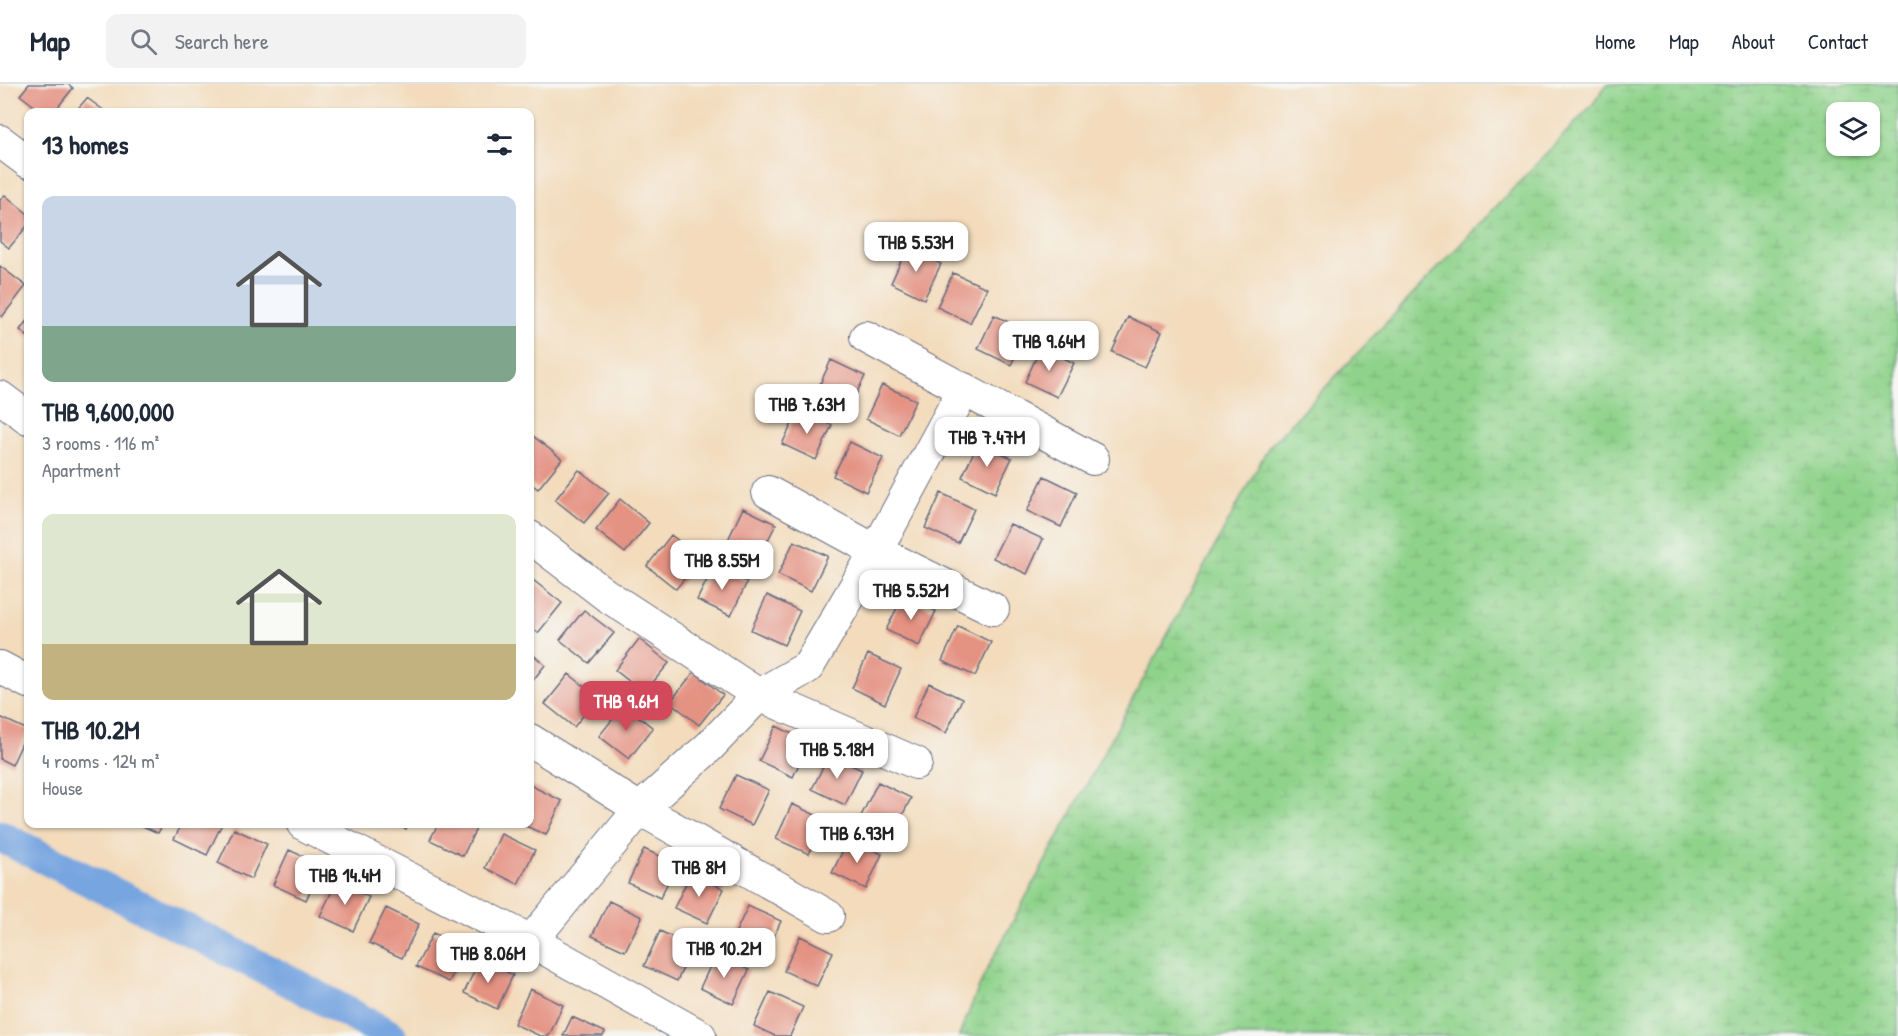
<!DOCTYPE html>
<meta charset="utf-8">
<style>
:root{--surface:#fff;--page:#f2f2f3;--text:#1f2937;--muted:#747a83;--line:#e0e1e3;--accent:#d1495b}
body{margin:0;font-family:"Patrick Hand",sans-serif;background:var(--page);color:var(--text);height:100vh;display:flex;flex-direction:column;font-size:22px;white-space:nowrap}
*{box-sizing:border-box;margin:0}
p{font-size:20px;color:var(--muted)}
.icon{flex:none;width:33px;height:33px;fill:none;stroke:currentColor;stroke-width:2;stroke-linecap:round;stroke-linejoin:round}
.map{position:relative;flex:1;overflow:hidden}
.panel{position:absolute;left:24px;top:24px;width:510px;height:720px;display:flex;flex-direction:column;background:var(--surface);border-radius:12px;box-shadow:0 2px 4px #0004}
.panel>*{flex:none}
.buttons{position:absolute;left:1826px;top:18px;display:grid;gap:12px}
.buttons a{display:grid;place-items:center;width:54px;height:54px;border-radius:12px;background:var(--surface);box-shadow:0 2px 4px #0004;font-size:30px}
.price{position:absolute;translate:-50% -51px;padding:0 14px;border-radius:12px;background:#fff;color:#222;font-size:20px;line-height:39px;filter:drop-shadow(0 2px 3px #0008)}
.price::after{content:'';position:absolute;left:50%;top:36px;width:18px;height:14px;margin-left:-9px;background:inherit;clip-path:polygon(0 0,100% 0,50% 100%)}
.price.current{background:var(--accent);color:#fff}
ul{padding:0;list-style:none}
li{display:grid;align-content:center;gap:12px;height:318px;padding:0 18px}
li span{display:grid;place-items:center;height:186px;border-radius:12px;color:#555}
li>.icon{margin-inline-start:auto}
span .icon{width:108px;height:108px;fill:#fffc;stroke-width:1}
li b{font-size:26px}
h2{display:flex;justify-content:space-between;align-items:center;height:72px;padding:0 18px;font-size:26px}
header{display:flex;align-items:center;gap:36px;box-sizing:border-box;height:84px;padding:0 30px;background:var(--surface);border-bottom:2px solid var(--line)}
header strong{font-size:28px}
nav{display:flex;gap:33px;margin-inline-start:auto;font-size:21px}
.search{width:420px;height:54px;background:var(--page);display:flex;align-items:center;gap:15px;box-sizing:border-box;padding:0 21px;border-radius:12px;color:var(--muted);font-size:22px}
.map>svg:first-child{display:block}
.wetland{fill:url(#wetland-marsh);stroke:#558174;stroke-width:1.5;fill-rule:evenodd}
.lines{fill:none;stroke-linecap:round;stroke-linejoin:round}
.canal{stroke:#77a5e0;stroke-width:32}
.building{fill:#e49282}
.street-casing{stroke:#676b7f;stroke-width:34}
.street{stroke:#fff;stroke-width:32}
</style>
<header>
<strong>Map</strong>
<div class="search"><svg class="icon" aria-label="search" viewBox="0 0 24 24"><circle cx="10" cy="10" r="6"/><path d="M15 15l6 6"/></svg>Search here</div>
<nav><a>Home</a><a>Map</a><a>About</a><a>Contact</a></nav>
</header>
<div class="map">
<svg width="1898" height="952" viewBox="0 0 1898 952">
<defs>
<pattern id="wetland-marsh" width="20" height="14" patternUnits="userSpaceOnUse" patternTransform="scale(1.5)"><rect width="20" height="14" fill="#8fd38b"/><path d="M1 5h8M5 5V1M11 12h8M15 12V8" fill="none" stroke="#7bb57a"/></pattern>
</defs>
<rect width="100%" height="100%" fill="#f6f6f2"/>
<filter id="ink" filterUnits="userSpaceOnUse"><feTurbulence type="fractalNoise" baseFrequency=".0167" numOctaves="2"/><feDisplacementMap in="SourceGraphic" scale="12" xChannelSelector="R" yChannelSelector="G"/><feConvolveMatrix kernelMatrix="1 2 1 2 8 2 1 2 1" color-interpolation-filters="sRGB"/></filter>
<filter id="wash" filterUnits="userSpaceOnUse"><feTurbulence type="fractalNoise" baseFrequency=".008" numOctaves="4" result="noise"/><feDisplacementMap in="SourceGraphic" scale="24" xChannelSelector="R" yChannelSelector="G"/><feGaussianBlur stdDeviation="1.35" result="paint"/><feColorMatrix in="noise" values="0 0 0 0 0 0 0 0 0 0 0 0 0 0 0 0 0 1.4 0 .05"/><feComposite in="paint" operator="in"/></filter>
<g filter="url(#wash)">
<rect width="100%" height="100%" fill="#f3dbbb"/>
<path class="wetland" d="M1607,0H1898V952H959L984,891L1268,364L1593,20ZM1836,28H1869V62H1836Z"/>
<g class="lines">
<path class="canal" d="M0,752L289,897L391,952"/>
</g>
<g id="blocks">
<path class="building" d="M29,0H68L73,4L54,28H42L20,11Z
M87,14L106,28H75Z
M5,111L28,130V141L9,164L0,157V116Z
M907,164L941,180L924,215L891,199Z
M0,182L26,202L2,233L0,231Z
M953,189L987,204L970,239L937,223Z
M994,231L1027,247L1011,281L978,265Z
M1128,233L1162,248L1145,283L1112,268Z
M28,235V253L20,246Z
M1041,263L1074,279L1057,313L1025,298Z
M831,276L865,292L848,327L815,311Z
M882,301L916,316L899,351L866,335Z
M799,326L832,341L816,376L782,360Z
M533,352L562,375L538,405L530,399V356Z
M850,358L883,374L866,408L833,392Z
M978,359L1012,374L995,409L962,393Z
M579,386L609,409L584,439L555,416Z
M1044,392L1077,408L1061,443L1027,427Z
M941,409L974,425L958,459L925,444Z
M620,415L649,439L625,469L596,446Z
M743,424L776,440L759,474L727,458Z
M1010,440L1043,455L1027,490L993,474Z
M671,451L701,474L676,505L647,482Z
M794,457L828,472L811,507L778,491Z
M714,482L747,498L731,532L697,516Z
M533,496L562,519L538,549L530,542V500Z
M767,511L800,527L784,561L751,546Z
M903,512L936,527L919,562L886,546Z
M584,526L614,549L589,579L560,556Z
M958,542L991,558L975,592L942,577Z
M639,555L669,579L644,609L615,586Z
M530,568L545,581L530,600Z
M868,570L901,585L885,620L852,604Z
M694,588L723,611L699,641L670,618Z
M569,590L598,613L574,643L545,620Z
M929,599L962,615L946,649L913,634Z
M624,621L653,644L629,675L599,652Z
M0,633L28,646L12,681L0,675Z
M776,642L809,658L793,693L759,677Z
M829,671L862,686L845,721L812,705Z
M736,691L769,706L752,741L719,725Z
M878,698L911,714L894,748L861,732Z
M530,701L562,717L546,751L521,740H530Z
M792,720L826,736L809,770L776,755Z
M138,740H163L158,749Z
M182,740H222L207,771L174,755Z
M394,740H409L406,745Z
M438,740H478L463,772L430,756Z
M234,745L267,760L251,795L218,779Z
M501,750L535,766L518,800L485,784Z
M849,754L882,770L866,805L832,789Z
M644,765L677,780L660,814L628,799Z
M289,766L322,781L306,816L273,801Z
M691,789L724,805L707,839L674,824Z
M337,797L369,813L353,847L320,832Z
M609,817L642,833L625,867L592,852Z
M748,822L781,837L765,872L732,856Z
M386,824L419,840L402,874L369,859Z
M660,847L693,863L677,897L644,882Z
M433,849L466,864L449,898L416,883Z
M800,852L833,868L817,902L784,887Z
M716,870L749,886L733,920L700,904Z
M480,875L513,891L497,925L464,909Z
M530,905L563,921L549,952H540L514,940Z
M770,908L803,923L790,952H775L754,942Z
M572,933L605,948L603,952H563Z"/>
</g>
</g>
<g filter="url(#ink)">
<use href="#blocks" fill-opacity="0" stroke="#676b7f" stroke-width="1.5"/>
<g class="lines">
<g class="street-casing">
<path id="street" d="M0,57L28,78
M866,253L1093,375
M0,313L28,334
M768,408L876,467L993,525
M530,453L606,511L759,611L916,679
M0,583L28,598
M530,656L640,725L828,832
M303,740L531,857L700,952
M531,857L640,725L710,662L759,611L808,583L876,467L964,305"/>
</g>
<use href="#street" class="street"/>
</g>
</g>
</svg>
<div class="buttons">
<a><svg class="icon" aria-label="layers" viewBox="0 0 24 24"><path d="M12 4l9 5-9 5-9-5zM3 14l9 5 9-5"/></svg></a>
</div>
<b class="price" style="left:916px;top:189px">THB 5.53M</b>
<b class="price" style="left:1049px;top:288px">THB 9.64M</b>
<b class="price" style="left:807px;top:351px">THB 7.63M</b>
<b class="price" style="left:987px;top:384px">THB 7.47M</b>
<b class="price" style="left:722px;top:507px">THB 8.55M</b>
<b class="price" style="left:911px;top:537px">THB 5.52M</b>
<b class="price current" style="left:626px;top:648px">THB 9.6M</b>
<b class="price" style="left:837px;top:696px">THB 5.18M</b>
<b class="price" style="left:857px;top:780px">THB 6.93M</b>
<b class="price" style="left:699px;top:814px">THB 8M</b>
<b class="price" style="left:345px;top:822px">THB 14.4M</b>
<b class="price" style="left:724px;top:895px">THB 10.2M</b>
<b class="price" style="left:488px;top:900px">THB 8.06M</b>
<section class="panel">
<h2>13 homes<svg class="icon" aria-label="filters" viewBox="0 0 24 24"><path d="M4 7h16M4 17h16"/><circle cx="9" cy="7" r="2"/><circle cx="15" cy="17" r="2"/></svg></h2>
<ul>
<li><span style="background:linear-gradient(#c9d6e8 70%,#7fa58c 0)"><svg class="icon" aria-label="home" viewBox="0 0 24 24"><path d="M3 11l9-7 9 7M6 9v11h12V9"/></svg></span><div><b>THB 9,600,000</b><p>3 rooms · 116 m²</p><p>Apartment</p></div></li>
<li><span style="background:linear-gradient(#dfe7d0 70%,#c2b280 0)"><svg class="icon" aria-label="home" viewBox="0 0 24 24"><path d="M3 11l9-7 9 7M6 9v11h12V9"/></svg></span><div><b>THB 10.2M</b><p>4 rooms · 124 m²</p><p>House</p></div></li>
</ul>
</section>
</div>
